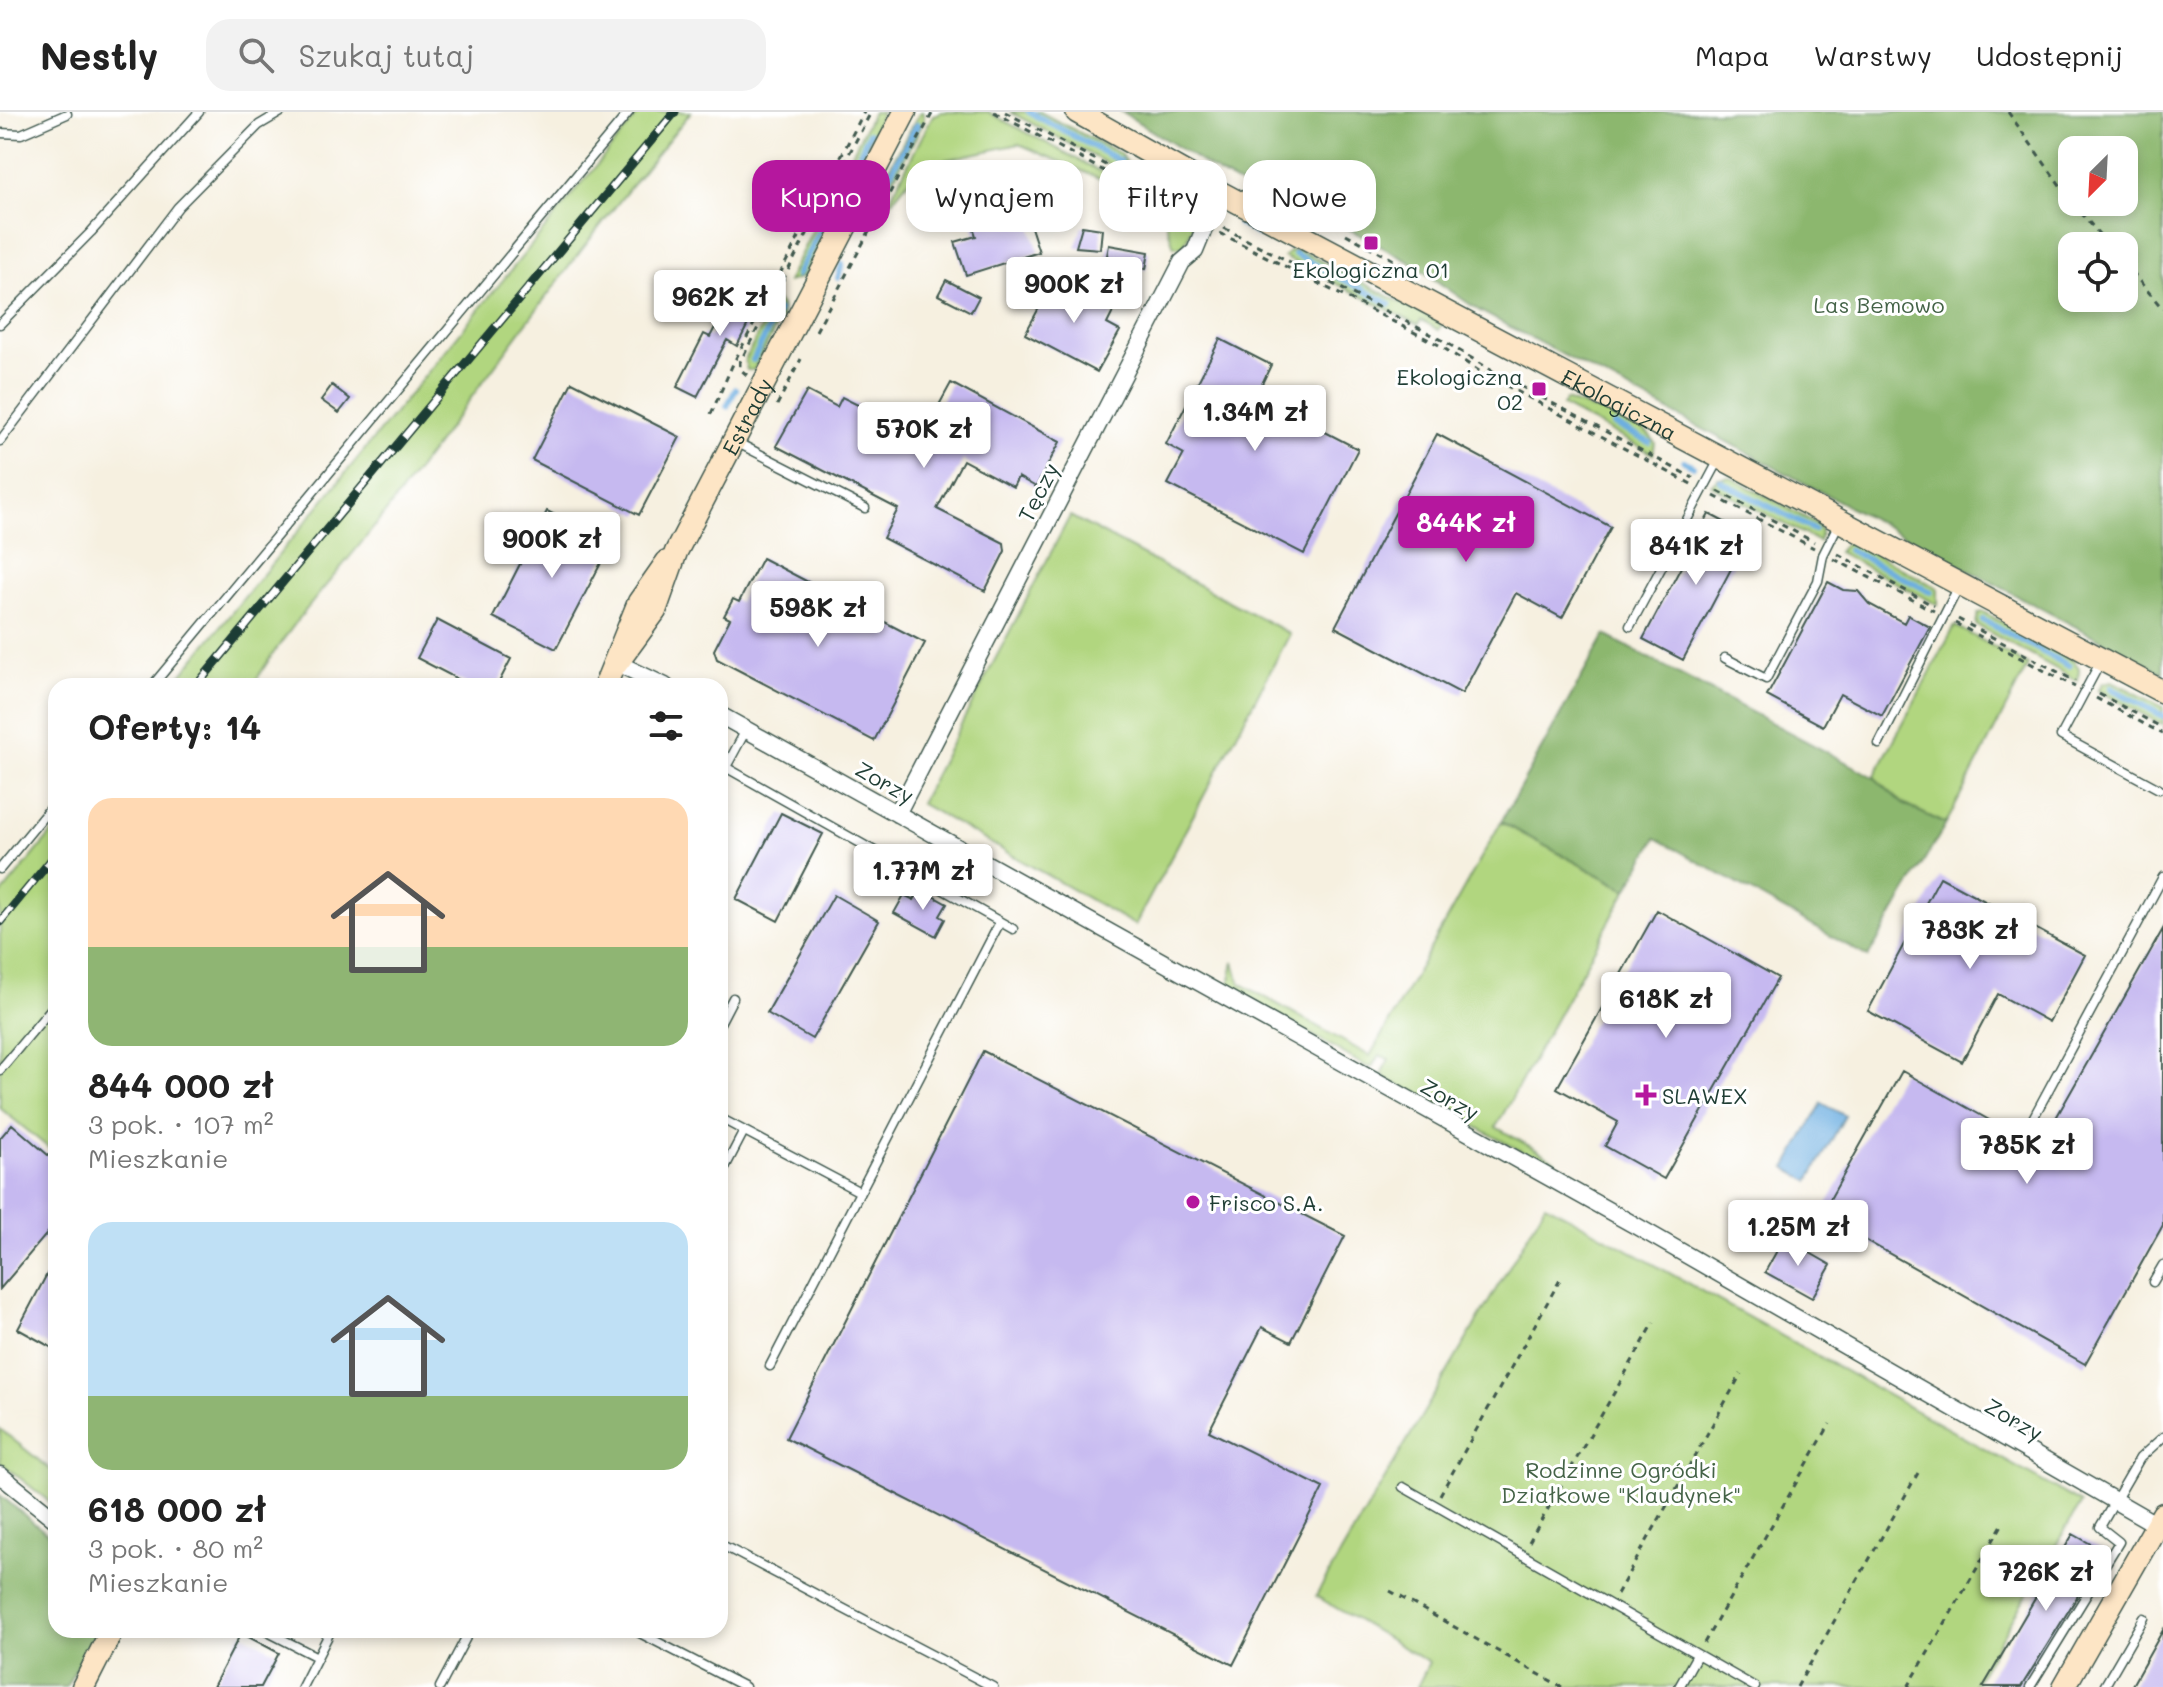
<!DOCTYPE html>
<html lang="pl">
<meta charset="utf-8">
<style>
:root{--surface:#fff;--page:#f2f2f2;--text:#222;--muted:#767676;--line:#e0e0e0;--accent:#b5179e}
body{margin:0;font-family:Mali,sans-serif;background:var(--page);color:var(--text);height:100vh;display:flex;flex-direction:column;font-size:30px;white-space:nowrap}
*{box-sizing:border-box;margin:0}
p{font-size:26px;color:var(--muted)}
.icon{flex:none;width:44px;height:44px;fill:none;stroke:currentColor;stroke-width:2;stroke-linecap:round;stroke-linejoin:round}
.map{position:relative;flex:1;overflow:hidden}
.drawer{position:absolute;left:48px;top:566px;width:680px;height:960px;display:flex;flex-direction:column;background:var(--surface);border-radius:24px;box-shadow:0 4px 12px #0003}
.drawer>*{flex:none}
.guide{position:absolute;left:752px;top:48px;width:760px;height:72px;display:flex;gap:16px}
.needle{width:52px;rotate:204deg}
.buttons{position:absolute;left:2058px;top:24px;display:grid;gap:16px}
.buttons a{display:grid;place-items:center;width:80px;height:80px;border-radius:16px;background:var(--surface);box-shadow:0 4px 12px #0003;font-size:40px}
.price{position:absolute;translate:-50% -68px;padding:0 18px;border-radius:8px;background:#fff;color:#222;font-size:26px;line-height:52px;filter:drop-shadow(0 2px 4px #0008)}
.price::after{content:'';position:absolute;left:50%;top:48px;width:24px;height:18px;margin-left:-12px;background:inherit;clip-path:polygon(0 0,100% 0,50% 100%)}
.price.on{background:var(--accent);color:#fff}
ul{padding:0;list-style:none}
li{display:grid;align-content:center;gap:16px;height:424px;padding:0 40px}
li span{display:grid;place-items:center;height:248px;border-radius:24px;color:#555}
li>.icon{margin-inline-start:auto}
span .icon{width:144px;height:144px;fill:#fffc;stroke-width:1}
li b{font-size:34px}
h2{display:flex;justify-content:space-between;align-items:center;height:96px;padding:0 40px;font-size:34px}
.pill{padding:0 28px;border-radius:24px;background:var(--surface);box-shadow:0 4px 12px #0003;font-size:28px;line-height:72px}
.pill.on{background:var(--accent);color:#fff}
header{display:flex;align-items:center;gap:48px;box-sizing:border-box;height:112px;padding:0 40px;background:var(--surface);border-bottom:2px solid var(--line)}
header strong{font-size:38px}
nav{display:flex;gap:44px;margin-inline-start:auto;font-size:28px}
.search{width:560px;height:72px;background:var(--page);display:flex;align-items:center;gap:20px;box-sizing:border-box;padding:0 28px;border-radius:24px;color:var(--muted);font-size:30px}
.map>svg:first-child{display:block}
.green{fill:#b1d67f;stroke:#688a5a;stroke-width:2}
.forest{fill:#8cb76e;stroke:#567a51;stroke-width:2;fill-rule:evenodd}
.water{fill:#6caee1;stroke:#46768a;stroke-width:2}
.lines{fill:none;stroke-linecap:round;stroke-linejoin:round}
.stream{stroke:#6caee1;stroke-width:6}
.building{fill:#c6b9f0}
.lane-casing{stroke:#3f584e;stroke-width:11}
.street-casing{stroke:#3f584e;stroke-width:19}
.secondary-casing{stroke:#3f584e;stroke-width:25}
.path{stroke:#3f584e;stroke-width:3;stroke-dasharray:6 6;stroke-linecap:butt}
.lane{stroke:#fff;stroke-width:8}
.street{stroke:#fff;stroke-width:16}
.secondary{stroke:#fde5c5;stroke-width:22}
.rail-casing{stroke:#1f3d34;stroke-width:9}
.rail{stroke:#fff;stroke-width:6;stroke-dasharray:18;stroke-linecap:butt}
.poi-dot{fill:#b5179e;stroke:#fff;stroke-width:3}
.labels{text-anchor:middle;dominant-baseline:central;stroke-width:6;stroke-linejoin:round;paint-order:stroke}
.poi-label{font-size:22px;fill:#1f3d34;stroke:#fff;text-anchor:start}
.park-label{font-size:22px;fill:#446347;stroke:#fff}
.street-label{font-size:22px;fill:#1f3d34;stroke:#fff}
</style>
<header>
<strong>Nestly</strong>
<div class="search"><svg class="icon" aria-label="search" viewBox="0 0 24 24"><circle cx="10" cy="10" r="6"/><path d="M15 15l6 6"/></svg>Szukaj tutaj</div>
<nav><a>Mapa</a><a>Warstwy</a><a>Udostępnij</a></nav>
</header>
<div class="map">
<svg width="2163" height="1575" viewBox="0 0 2163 1575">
<rect width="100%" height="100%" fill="#fff"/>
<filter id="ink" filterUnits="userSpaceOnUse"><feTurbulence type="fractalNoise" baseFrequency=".0125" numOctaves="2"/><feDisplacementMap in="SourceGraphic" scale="16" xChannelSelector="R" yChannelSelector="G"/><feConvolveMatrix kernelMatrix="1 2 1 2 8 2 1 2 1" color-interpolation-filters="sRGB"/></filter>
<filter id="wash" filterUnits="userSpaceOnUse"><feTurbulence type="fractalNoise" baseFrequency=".006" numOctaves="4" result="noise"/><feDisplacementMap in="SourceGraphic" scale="32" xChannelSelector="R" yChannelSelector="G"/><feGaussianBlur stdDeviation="1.8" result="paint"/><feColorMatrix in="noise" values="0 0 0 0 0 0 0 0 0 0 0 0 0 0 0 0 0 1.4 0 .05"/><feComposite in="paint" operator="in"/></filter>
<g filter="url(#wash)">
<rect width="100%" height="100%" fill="#f6f0e0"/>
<path class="green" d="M640,0H691C585,128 489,263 389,396C347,452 286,514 253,574H172Z
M873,0H882L856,62L849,67L840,65Z
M920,0H923L924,9L870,112L868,94Z
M942,0H988L1126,73L1124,77L1019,32L921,53L884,99L933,3Z
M1010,0H1040L1119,41L1128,52L1129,63Z
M830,83L838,90L837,99L803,165L787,170Z
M1145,83L1191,108L1192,116L1183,134L1174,135L1161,94Z
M1291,138H1300L1442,212L1439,218L1421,208L1418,213L1284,145Z
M776,188L781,194L782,203L754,258H747L745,248Z
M1566,288C1592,300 1640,303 1655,331L1653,342L1562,294Z
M1730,365L1817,412L1821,420L1819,430L1711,373L1718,366Z
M1070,404L1290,522L1135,813L920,691Z
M1853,430L1938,476V493L1838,440L1845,432Z
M1983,500L2073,548L2079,556L2078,569L1976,513L1978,501Z
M1955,514L2028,553L1946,712L1903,692L1874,665Z
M2112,569L2163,595V613L2098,578L2103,571Z
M1501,710L1627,778L1496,1015L1554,1048L1545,1052L1385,966L1382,960L1389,947L1379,943L1372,955H1367L1229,874L1234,850L1240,871L1370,944Z
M56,716V1042L0,996V784Z
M1546,1092L2081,1391L1972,1575H1417L1429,1551L1316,1484Z
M0,1317L56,1362V1395L0,1350Z"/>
<path class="forest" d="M1122,0H2163V561L1478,198L1408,149L1349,117L1299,103L1220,62ZM2072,38H2124V90H2072ZM2072,134H2124V186H2072Z
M1605,523L1874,665L1903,692L1946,712L1868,845L1656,726L1627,778L1501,710Z
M0,1383L56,1429V1518H97L66,1575H0Z"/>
<path class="water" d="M1822,991L1845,1004L1809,1069L1786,1056Z"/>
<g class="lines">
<path class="stream" d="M1029,0L1120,49
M854,54L869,21
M1165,74L1187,85
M873,93L917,13
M1239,112L1257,122
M1295,142L1390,192
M797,163L832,96
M838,166L842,152
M753,248L778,199
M727,294L736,277
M1614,313L1649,330
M1684,349L1693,354
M1720,369L1814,418
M1849,438L1931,480
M1983,508L2069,554
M2111,576L2163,604"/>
</g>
<g id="blocks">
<path class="building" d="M990,54L1008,113L1028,106L1039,140L966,163L955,130L976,124L957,65Z
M1082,114L1102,117L1100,137L1076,135Z
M1109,133L1149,140L1146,157L1106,149Z
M1055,166L1114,198L1107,212L1120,219L1097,260L1025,222Z
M946,168L979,185L971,200L938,183Z
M738,171L762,184L737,234L727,228L697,285L677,275L704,222L710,225Z
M1220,227L1271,253L1256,284L1358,337L1304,442L1168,372L1184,342L1166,332Z
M572,270L680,325L639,403L532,348Z
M951,271L1060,330L1036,375L1018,365L1013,375L963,348L937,397L1004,431L1005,439L985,479L883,426L898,397L776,334L807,279L837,295L842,285L868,298L863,309L915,337Z
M332,273L350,287L339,301L321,288Z
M1437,322L1611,415L1562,506L1516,481L1462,582L1335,515Z
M547,399L611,432L556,537L493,505Z
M1709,402L1749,423L1683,548L1643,527Z
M762,446L925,531L874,629L717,547L714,538L730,507L724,504L733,487L739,490Z
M1828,470L1843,478L1858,479L1869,492L1904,511L1908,503L1930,515L1882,604L1840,582L1823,614L1767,584Z
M437,508L511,547L497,574H471L417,546Z
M781,701L823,722L778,809L736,787Z
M1940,765L2085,843L2049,910L1998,882L1962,950L1868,899Z
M920,777L947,792L940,804L945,807L936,824L894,801L904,783L914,788Z
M834,783L879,809L812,927L767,901Z
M1657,798L1778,866L1664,1067L1605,1034L1618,1010L1557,976Z
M2163,817V1113L2085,1252L1821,1103L1902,959L2039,1036Z
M983,939L1345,1124L1291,1230L1262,1215L1209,1319L1323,1376L1233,1553L786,1326Z
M12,1012L56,1050V1111L0,1177V1026Z
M1784,1126L1831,1153L1812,1186L1765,1160Z
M56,1145V1238L18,1217Z
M2073,1422L2105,1440L2021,1575H1983Z
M2163,1518V1575H2131Z
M241,1521L279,1541L261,1575H213Z"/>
</g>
</g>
<g filter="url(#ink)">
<use href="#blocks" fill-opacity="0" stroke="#3f584e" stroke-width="2"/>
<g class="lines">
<g class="lane-casing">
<path id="lane" d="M0,21L21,22L67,2
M0,212L91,120L199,0
M0,329L178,95L259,13L281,0
M734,329L865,396
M1630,514L1720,346
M1725,546L1766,567L1818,469L1823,443L1840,409
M2101,549L2061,624L2159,677
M152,574L629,0
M1879,632L1959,474
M720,652L1013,817
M726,655L746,618
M0,757L56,689
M720,911L733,886
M0,958L56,891
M720,1006L860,1080
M2030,1012L2163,765
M720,1065L744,1019
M2153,1170L2163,1153
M770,1254L1000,810
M1403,1375L1755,1575
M720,1432L993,1575
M264,1518L317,1545
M634,1518L745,1575
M302,1575L331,1518
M440,1575L470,1518
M1679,1575L1697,1543
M2030,1575L2119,1430L2100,1415L2140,1346L2163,1325
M2104,1575L2144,1506"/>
</g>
<g class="street-casing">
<path id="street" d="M617,551L665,574
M720,603L1638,1115L2157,1413
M897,702L1182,150L1195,139L1219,80
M0,1363L56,1408"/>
</g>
<g class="secondary-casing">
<g id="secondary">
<path id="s1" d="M1077,0L1219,80L2163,580"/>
<path id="s2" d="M617,551L655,499L676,440L905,0"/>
<path d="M605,574L639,490L667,450"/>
<path d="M83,1575L112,1518"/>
<path d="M2064,1575L2163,1402"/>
</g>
</g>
<path class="path" d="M994,0L1192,106
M1005,0L1193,99
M2008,0L2072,90
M2073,91L2109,134
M1224,116L1442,228L1494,260L1693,366
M1220,121L1439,233L1479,259L1693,373
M1346,122L1403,153
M2124,151L2163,197
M816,219L933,0
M747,263L740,257V250L871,0
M777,293L801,247
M711,302L732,254L864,0
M1718,379L1814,430
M1714,384L1814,436
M1838,442L1934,494
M1834,447L1934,499
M1958,507L2075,569
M1955,511L2075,575
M2099,582L2163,616
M2096,586L2163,622
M1440,1383L1561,1166
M1529,1430L1654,1211
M1390,1479L1562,1575
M1617,1482L1741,1262
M1704,1531L1830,1312
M1797,1575L1918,1361
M1908,1575L2002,1413"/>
<use href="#lane" class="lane"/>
<use href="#street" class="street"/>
<use href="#secondary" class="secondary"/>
<g class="rail-casing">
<path id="rail" d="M196,574L675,0
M0,810L56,742"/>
</g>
<use href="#rail" class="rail"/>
</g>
</g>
<g class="poi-dot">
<rect x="1363" y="123" width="16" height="16" rx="4"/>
<rect x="1531" y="269" width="16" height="16" rx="4"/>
<path d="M1642 971h8v8h8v8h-8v8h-8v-8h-8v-8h8z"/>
<circle cx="1193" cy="1090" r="8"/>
</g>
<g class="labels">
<g class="poi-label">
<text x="1371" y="157" text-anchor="middle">Ekologiczna 01</text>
<text x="1523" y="264" text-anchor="end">Ekologiczna<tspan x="1523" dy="25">02</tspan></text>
<text x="1662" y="983">SLAWEX</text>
<text x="1209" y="1090">Frisco S.A.</text>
</g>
<g class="park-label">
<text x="1879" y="192">Las Bemowo</text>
<text x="1621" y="1357">Rodzinne Ogródki<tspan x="1621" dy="25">Działkowe "Klaudynek"</tspan></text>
</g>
<g class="street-label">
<text stroke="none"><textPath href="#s1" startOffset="616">Ekologiczna</textPath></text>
<text stroke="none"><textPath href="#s2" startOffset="280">Estrady</textPath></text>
<text transform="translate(1038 380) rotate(-63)">Tęczy</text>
<text transform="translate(885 670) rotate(29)">Zorzy</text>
<text transform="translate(1450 987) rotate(29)">Zorzy</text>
<text transform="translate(2014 1307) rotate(30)">Zorzy</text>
</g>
</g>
</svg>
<div class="buttons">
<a><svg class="needle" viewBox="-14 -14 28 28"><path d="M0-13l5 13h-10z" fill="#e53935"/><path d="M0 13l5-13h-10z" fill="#767676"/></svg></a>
<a><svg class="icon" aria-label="locate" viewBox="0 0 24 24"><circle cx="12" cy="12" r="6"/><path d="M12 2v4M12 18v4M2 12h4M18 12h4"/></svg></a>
</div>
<b class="price" style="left:1074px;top:213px">900K zł</b>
<b class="price" style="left:720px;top:226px">962K zł</b>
<b class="price" style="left:1255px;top:341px">1.34M zł</b>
<b class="price" style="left:924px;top:358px">570K zł</b>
<b class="price on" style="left:1466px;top:452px">844K zł</b>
<b class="price" style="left:552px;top:468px">900K zł</b>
<b class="price" style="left:1696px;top:475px">841K zł</b>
<b class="price" style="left:818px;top:537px">598K zł</b>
<b class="price" style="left:923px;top:800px">1.77M zł</b>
<b class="price" style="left:1970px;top:859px">783K zł</b>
<b class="price" style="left:1666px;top:928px">618K zł</b>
<b class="price" style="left:2027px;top:1074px">785K zł</b>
<b class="price" style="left:1798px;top:1156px">1.25M zł</b>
<b class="price" style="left:2046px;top:1501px">726K zł</b>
<div class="guide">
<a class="pill on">Kupno</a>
<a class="pill">Wynajem</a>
<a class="pill">Filtry</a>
<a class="pill">Nowe</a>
</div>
<section class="drawer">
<h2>Oferty: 14<svg class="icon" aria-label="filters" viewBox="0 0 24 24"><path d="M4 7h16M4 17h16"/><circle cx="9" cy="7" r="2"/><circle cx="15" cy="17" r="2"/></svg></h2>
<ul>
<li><span style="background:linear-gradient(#ffd9b3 60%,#8fb573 0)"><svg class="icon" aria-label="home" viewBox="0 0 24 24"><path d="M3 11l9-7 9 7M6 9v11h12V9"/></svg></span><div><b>844 000 zł</b><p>3 pok. · 107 m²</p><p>Mieszkanie</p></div></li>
<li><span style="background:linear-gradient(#bfe0f5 70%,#8fb573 0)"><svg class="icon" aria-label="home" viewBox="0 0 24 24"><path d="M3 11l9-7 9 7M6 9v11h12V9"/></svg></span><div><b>618 000 zł</b><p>3 pok. · 80 m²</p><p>Mieszkanie</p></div></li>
</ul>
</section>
</div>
